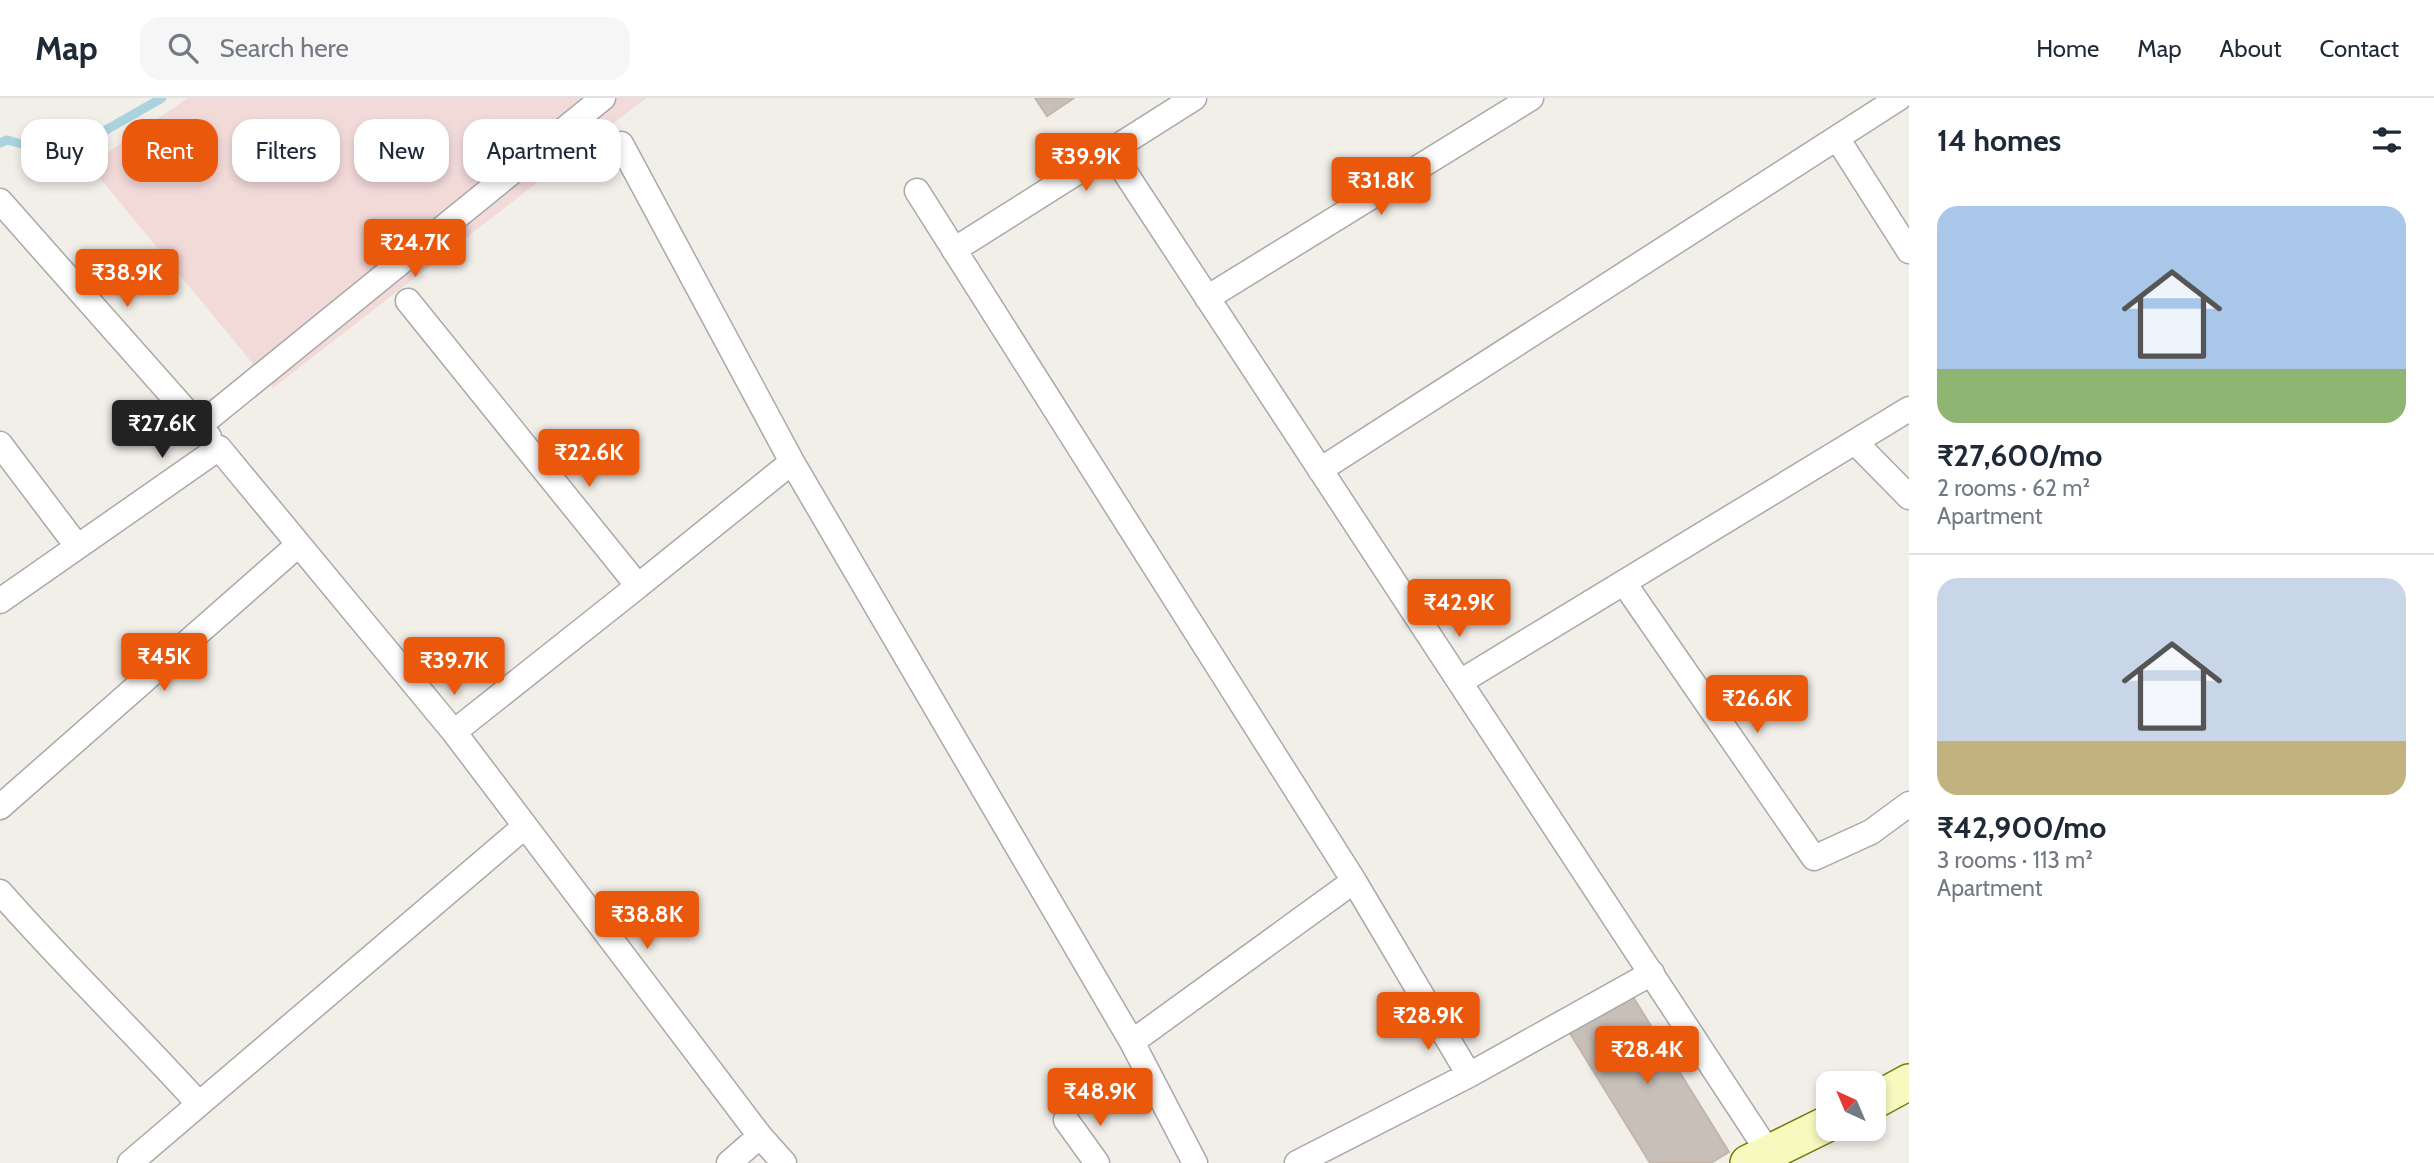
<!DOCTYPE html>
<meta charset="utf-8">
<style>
:root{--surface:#fff;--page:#f6f6f7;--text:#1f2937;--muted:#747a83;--line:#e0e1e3;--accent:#ea580c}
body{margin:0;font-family:Cabin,sans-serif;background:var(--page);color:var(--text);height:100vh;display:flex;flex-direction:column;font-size:26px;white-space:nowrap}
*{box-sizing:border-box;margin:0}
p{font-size:23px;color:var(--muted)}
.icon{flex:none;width:38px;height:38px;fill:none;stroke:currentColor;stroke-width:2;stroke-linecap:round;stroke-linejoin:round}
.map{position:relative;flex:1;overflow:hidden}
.drawer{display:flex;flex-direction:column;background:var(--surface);width:525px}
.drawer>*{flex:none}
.top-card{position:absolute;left:21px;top:21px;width:665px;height:63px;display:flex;gap:14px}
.needle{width:46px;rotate:316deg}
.fabs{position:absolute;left:1816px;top:973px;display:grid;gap:14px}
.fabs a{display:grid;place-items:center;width:70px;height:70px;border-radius:14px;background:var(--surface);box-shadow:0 4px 10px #0003;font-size:35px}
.price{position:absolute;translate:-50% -60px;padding:0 16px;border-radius:7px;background:var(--accent);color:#fff;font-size:23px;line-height:46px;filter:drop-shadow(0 2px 4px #0008)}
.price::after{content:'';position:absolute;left:50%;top:42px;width:21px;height:16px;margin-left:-10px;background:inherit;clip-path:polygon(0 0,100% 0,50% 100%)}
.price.active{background:#222;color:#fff}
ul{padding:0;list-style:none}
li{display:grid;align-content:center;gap:14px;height:371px;padding:0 28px}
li+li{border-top:2px solid var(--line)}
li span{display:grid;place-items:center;height:217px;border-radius:21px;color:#555}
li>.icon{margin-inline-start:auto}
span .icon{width:126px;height:126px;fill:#fffc;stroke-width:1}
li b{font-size:30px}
h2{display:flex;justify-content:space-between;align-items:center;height:84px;padding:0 28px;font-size:30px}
.tag{padding:0 24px;border-radius:21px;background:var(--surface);box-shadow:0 4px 10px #0003;font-size:24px;line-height:63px}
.tag.active{background:var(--accent);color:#fff}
header{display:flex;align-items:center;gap:42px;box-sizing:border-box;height:98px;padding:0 35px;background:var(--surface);border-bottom:2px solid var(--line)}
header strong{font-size:33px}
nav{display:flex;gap:38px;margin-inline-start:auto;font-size:24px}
.search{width:490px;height:63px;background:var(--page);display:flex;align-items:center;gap:18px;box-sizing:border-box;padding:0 24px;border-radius:21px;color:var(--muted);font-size:26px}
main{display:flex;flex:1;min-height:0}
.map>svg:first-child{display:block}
.commercial{fill:#f2dad9}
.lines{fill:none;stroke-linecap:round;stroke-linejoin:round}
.stream{stroke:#aad3df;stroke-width:9}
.building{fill:#c7bfb8;stroke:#c4b6ab;stroke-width:2}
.street-casing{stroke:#a9a9a9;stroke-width:27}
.secondary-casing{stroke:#707d05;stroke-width:38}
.street{stroke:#fff;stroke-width:24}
.secondary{stroke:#f7fabf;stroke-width:35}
</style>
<header>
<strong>Map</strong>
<div class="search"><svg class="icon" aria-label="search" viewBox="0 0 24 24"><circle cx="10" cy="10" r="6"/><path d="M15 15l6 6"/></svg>Search here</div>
<nav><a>Home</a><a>Map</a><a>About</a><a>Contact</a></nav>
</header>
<main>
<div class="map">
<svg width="1909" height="1065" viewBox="0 0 1909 1065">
<rect width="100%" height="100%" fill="#f2efe9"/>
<path class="commercial" d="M188,0H646L273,290L89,67Z"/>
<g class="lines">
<path class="stream" d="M0,45L7,42L62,57L162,0"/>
</g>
<path class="building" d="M1035,0H1074L1047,18Z
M1630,894L1729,1054L1711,1065H1650L1568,932Z"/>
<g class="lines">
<g class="street-casing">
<path id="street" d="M1837,40L1909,153
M621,46L792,364L1132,944L1195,1065
M1111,53L1769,1055
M917,93L1354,783L1132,944
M0,103L209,339
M954,152L1194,0
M1207,200L1531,0
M408,203L638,488L792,364
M199,328L603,0
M1855,344L1909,399
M0,346L77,448
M1320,372L1899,0
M1624,485L1814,760L1871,734L1909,706
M0,503L219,350L454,634L638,488
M1460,584L1909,311
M454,634L760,1038L729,1065
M0,709L298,447
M0,794C64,867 134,934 199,1006
M1469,977L1652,875
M1066,1022L1097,1065
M760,1038L784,1065
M130,1065L524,729
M1297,1065L1469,977L1354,783"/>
</g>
<g class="secondary-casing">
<path id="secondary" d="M1874,1003L1909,984
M1748,1065L1829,1025"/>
</g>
<use href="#street" class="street"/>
<use href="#secondary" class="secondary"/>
</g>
</svg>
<div class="fabs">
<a><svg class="needle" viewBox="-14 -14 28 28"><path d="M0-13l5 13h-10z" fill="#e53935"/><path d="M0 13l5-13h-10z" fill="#747a83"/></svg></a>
</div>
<b class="price" style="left:1086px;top:95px">₹39.9K</b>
<b class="price" style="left:1381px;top:119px">₹31.8K</b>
<b class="price" style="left:415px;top:181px">₹24.7K</b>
<b class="price" style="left:127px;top:211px">₹38.9K</b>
<b class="price active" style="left:162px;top:362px">₹27.6K</b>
<b class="price" style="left:589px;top:391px">₹22.6K</b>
<b class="price" style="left:1459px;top:541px">₹42.9K</b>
<b class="price" style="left:164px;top:595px">₹45K</b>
<b class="price" style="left:454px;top:599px">₹39.7K</b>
<b class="price" style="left:1757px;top:637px">₹26.6K</b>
<b class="price" style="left:647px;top:853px">₹38.8K</b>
<b class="price" style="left:1428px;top:954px">₹28.9K</b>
<b class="price" style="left:1647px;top:988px">₹28.4K</b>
<b class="price" style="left:1100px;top:1030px">₹48.9K</b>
<div class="top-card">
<a class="tag">Buy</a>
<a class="tag active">Rent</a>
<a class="tag">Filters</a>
<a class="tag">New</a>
<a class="tag">Apartment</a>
</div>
</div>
<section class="drawer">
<h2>14 homes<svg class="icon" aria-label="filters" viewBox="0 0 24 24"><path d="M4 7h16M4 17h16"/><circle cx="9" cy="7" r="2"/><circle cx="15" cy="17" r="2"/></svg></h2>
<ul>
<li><span style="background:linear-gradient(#a9c7e8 75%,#8fb573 0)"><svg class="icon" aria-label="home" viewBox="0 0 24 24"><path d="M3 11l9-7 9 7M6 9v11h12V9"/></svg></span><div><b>₹27,600/mo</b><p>2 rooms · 62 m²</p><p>Apartment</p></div></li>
<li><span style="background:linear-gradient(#c9d6e8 75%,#c2b280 0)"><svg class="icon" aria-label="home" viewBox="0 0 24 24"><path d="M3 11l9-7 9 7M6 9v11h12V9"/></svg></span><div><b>₹42,900/mo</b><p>3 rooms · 113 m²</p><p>Apartment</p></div></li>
</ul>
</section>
</main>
